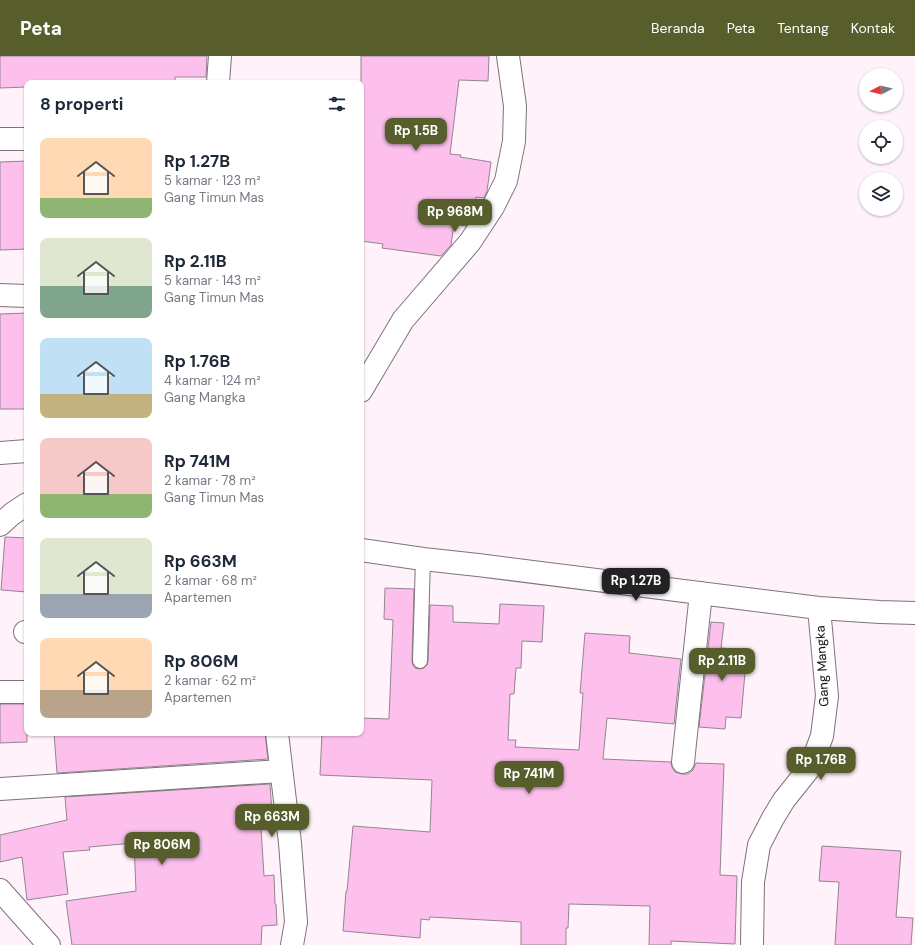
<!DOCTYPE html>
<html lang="id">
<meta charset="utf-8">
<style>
:root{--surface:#fff;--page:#f6f6f7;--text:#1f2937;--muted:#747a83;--accent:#575e2c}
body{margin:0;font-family:"DM Sans",sans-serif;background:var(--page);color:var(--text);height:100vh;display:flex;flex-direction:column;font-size:15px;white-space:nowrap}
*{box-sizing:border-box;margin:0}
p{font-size:13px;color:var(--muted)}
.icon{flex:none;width:22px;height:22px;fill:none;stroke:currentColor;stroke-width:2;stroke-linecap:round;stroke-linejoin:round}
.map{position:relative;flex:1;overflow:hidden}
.details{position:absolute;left:24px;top:24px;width:340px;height:656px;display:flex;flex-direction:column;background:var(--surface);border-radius:8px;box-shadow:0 1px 3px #0004}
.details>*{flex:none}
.needle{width:26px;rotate:263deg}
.tools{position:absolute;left:859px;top:12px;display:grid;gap:8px}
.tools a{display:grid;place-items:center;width:44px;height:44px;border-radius:50%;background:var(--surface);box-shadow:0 1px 3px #0004;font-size:20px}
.price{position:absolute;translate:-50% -34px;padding:0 9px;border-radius:8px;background:var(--accent);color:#fff;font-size:13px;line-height:26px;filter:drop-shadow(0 1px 2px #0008)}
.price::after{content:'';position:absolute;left:50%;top:24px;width:12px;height:9px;margin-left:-6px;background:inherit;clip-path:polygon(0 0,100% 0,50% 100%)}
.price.on{background:#222;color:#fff}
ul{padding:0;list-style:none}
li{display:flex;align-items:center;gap:12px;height:100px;padding:0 16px}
li span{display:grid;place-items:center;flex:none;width:112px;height:80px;border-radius:8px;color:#555}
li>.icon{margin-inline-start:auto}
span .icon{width:48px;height:48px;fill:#fffc;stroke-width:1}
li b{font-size:17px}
h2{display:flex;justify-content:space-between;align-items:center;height:48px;padding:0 16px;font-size:17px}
header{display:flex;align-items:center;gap:24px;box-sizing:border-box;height:56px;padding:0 20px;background:var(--accent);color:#fff}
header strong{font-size:19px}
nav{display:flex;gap:22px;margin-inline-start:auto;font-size:14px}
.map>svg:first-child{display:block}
.building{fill:#fdc0ed;stroke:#92868f}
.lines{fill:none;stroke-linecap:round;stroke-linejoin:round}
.lane-casing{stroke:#7e737b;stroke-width:16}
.street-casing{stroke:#7e737b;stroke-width:24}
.lane{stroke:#fff;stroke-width:14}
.street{stroke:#fff;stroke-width:22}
.labels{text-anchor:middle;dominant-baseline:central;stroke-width:3;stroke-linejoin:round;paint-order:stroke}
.street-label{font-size:13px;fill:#120e11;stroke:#fff}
</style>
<header>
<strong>Peta</strong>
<nav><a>Beranda</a><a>Peta</a><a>Tentang</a><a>Kontak</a></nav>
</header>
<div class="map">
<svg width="915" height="889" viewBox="0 0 915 889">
<rect width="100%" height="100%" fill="#fff2fb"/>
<path class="building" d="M0,0H207L206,21H175V27H27V31L0,32Z
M361,0H489L488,25L459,24L450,98L461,99L460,101L491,106L487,135L484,142L476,141L474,157L466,170L454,168L451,189L441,200L382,192L383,188L361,185Z
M27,105V193L0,194V106Z
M27,257V353H0V258Z
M5,481L27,482V536L1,534Z
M385,532L414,533L412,605L413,609L415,612L419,613L424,612L427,609L428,605L430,549L453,550V566L499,568L500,548L544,550L542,586L522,585L521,612H516L514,638H510L508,684H516L515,691L579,694L583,637H580L585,577L630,580L629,597L681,603L674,668L607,662L603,703L671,706L672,711L675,716L682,718H688L693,714L696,707L724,708L720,819L737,820L735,888L671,885V889H649L650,850L569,848L568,872H566V889H521V866L430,861L429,864L421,863L420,882L343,875L346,835H347L353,770L430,776L432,724L320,719L322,677H361V662L389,663L393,564L384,563Z
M711,566L724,567L721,592L747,594L741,662L726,661L725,673L699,671Z
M0,648H27V686L0,687Z
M54,677H265L268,703L57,717Z
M270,728L273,771L261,772L264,820L274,819L275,848H276L277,869L262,870L261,889H72L66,845L136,835L134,787L89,791L90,794L63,796L68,838L27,844L22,801L0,806V779L67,764L65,741Z
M822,790L901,795L896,861L913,862L911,889H835L839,826L819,825Z"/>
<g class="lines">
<g class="lane-casing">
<path id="lane" d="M420,605L423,503"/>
</g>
<g class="street-casing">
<path id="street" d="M218,27L220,0
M0,83H27
M0,239L27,240
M361,335L403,264L470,186L493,151L506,125L514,85L515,50L508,0
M0,397L27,395
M0,469L12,458L27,448
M361,494L423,503L478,509L819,552L880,556L915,557
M25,576H27
M0,636H27
M277,677L290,787L296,866L292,889
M683,706L701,537
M0,733L281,715
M0,834L32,870L49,889
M752,889L753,826L759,789L773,762L784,744L808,714L813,704L822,680L827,640L819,552"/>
</g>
<use href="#lane" class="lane"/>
<use href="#street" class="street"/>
</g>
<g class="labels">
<g class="street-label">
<text transform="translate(822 610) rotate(-93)">Gang Mangka</text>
</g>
</g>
</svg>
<div class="tools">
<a><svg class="needle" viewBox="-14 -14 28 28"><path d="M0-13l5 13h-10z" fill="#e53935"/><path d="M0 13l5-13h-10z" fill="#747a83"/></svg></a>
<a><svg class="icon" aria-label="locate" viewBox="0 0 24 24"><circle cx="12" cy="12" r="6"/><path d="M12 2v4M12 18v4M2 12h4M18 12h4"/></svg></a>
<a><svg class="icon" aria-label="layers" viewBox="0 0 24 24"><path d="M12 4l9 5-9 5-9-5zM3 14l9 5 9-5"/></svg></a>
</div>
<b class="price" style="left:416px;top:96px">Rp 1.5B</b>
<b class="price" style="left:455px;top:177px">Rp 968M</b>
<b class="price on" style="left:636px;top:546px">Rp 1.27B</b>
<b class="price" style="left:722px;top:626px">Rp 2.11B</b>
<b class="price" style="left:821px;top:725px">Rp 1.76B</b>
<b class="price" style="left:529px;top:739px">Rp 741M</b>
<b class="price" style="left:272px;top:782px">Rp 663M</b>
<b class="price" style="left:162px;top:810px">Rp 806M</b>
<section class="details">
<h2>8 properti<svg class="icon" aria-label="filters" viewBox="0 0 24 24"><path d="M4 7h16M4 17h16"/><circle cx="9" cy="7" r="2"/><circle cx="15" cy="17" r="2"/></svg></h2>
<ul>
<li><span style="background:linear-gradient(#ffd9b3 75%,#8fb573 0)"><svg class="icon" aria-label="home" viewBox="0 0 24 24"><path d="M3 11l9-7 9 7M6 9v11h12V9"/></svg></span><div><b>Rp 1.27B</b><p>5 kamar · 123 m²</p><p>Gang Timun Mas</p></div></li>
<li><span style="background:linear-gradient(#dfe7d0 60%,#7fa58c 0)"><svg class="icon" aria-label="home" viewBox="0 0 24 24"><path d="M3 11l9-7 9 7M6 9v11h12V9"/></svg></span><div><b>Rp 2.11B</b><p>5 kamar · 143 m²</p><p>Gang Timun Mas</p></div></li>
<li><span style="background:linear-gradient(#bfe0f5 70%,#c2b280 0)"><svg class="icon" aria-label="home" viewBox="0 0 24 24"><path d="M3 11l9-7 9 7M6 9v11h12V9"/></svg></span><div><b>Rp 1.76B</b><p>4 kamar · 124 m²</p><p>Gang Mangka</p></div></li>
<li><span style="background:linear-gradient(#f6c9c9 70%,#8fb573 0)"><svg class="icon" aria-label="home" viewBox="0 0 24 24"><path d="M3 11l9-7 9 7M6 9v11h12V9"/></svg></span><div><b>Rp 741M</b><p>2 kamar · 78 m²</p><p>Gang Timun Mas</p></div></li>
<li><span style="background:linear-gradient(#dfe7d0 70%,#9aa5b1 0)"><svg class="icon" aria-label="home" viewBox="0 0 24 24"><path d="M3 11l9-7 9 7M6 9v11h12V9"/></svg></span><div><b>Rp 663M</b><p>2 kamar · 68 m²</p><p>Apartemen</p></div></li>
<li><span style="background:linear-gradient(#ffd9b3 65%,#b9a48a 0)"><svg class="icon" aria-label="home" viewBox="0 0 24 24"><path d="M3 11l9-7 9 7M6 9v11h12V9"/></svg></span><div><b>Rp 806M</b><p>2 kamar · 62 m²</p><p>Apartemen</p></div></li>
</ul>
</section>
</div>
